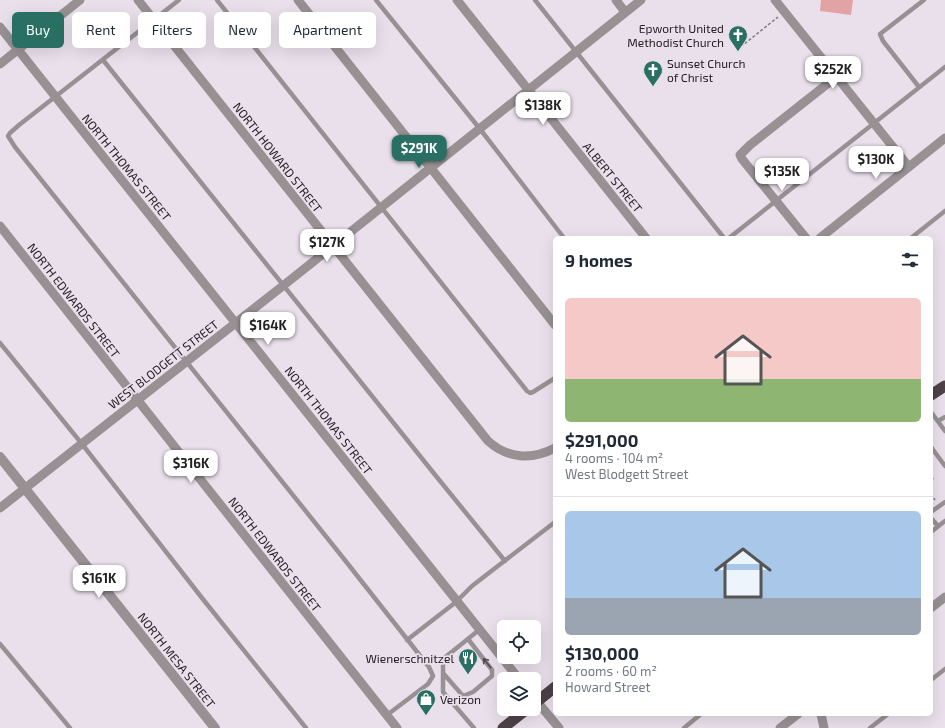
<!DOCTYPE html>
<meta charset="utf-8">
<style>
:root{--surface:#fff;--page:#f2f2f3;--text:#1f2937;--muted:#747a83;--line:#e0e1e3;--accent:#2a6f63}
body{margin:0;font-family:"Exo 2",sans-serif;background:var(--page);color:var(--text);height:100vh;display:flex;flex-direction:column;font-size:15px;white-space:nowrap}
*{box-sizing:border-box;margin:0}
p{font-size:13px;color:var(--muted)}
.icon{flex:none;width:22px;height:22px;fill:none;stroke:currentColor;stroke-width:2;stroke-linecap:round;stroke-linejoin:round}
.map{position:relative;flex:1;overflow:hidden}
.side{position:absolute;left:553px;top:236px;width:380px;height:480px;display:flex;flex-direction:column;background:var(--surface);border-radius:6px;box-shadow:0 4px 16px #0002}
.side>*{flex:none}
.banner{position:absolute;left:12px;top:12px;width:380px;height:36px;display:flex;gap:8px}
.buttons{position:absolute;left:497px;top:620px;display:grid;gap:8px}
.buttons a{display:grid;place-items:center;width:44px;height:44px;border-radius:6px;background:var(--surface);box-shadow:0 4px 16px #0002;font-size:20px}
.price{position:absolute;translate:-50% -34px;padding:0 9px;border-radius:8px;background:#fff;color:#222;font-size:13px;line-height:26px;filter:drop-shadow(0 1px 2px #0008)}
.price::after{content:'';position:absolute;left:50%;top:24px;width:12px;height:9px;margin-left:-6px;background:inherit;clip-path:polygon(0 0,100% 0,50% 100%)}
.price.on{background:var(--accent);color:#fff}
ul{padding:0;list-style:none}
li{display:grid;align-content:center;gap:8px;height:212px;padding:0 12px}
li+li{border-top:1px solid var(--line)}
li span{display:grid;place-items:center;height:124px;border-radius:6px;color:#555}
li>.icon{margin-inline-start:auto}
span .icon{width:72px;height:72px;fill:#fffc;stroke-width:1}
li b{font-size:17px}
h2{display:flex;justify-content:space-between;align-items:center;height:48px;padding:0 12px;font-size:17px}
.pill{padding:0 14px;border-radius:6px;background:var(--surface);box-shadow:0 4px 16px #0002;font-size:14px;line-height:36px}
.pill.on{background:var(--accent);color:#fff}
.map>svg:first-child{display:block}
.green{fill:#e1a3a4}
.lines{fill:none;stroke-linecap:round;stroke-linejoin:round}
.path{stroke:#7f7880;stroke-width:1.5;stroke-dasharray:3 2;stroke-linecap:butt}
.service{stroke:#989194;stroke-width:4.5}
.minor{stroke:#989194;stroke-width:9}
.tertiary{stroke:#989194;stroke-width:10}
.trunk{stroke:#4e4248;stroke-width:11}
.oneway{stroke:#534e51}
.labels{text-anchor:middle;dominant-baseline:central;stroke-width:3.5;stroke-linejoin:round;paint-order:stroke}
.poi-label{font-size:12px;fill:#252125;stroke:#eae0ec;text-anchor:end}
.street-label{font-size:12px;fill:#252125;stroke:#eae0ec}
</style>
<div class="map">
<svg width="945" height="728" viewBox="0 0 945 728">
<rect width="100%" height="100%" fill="#eae0ec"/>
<path class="green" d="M821,0H853L851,15L820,11Z"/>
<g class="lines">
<path class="path" d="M735,35L743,45L778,17
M931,480L934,478
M931,494L935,500"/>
<path class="service" d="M179,0L19,125L10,133L8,136L15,147L344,559L429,667L433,676L428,684L387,715
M217,0L527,391L530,393L533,392L555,378
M376,0L480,129L564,238
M535,0L724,238
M103,60L436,476L505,561
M919,87L883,41L880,34L924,0
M729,238L945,67
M911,238L945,211
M0,343L82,444L202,598L306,728
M931,412L945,431
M938,421L945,417
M931,447L945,466
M931,512L945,502
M931,518L938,526
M931,532L945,521
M407,640L456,602L472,586L555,522
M0,644L70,728
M443,673L463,696L473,692L492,676V670L468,639
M931,680L945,669
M474,728L443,692V659L479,630
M684,728L701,714
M870,728L888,714"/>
<path class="minor" d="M138,0L488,441C508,459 532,460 555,448
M298,0L555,325
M457,0L646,238
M616,0L625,12
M775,0L909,167
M0,27L519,679
M0,64L80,0
M0,226L397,728
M806,238L742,159L740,155L750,145L836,77
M820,238L945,138
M0,508L284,285L641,0
M931,608L945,597
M534,698L559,728
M821,714L824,728
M780,728L798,714"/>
<path class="tertiary" d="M0,457L215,728"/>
<path class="trunk" d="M931,395L945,386
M534,704L555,687
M503,728L527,709"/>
</g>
<defs><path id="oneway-shaft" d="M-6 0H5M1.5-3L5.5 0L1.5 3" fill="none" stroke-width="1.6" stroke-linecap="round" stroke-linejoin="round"/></defs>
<use class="oneway" href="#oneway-shaft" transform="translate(487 663) rotate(-129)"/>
<defs>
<g id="church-pin" transform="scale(1)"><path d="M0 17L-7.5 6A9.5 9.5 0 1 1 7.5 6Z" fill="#2a6f63" stroke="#eae0ec"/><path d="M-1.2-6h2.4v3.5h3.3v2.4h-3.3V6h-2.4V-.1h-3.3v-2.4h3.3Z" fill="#fff"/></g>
<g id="restaurant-pin" transform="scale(1)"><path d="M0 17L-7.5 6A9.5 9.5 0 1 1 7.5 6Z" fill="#2a6f63" stroke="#eae0ec"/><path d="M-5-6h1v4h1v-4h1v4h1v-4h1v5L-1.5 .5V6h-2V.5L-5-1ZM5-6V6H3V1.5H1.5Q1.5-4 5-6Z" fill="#fff"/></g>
<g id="shop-pin" transform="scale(1)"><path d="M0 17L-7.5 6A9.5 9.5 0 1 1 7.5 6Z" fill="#2a6f63" stroke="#eae0ec"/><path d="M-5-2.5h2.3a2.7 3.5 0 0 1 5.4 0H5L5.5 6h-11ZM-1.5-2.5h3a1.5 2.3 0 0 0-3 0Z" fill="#fff"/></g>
</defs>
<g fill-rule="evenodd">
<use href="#church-pin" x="738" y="35"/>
<use href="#church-pin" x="653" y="70"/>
<use href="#restaurant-pin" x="468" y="658"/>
<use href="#shop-pin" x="426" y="699"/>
</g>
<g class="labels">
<g class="poi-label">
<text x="724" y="28">Epworth United<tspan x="724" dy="14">Methodist Church</tspan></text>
<text x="667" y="63" text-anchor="start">Sunset Church<tspan x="667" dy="14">of Christ</tspan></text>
<text x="454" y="658">Wienerschnitzel</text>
<text x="440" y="699" text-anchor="start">Verizon</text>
</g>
<g class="street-label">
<text transform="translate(278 157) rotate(52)">NORTH HOWARD STREET</text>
<text transform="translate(127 167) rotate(51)">NORTH THOMAS STREET</text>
<text transform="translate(613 177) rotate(51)">ALBERT STREET</text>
<text transform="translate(74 300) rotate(52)">NORTH EDWARDS STREET</text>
<text transform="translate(163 364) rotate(-38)">WEST BLODGETT STREET</text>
<text transform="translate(329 420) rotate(52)">NORTH THOMAS STREET</text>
<text transform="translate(275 554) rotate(52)">NORTH EDWARDS STREET</text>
<text transform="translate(177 660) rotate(52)">NORTH MESA STREET</text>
</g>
</g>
</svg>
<div class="buttons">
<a><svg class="icon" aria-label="locate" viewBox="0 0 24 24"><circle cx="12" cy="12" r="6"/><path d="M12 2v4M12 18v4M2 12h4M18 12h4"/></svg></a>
<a><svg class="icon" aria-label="layers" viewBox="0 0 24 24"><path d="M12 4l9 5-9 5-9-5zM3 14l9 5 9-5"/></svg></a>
</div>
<b class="price" style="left:833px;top:90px">$252K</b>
<b class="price" style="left:543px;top:126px">$138K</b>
<b class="price on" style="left:419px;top:169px">$291K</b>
<b class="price" style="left:876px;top:180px">$130K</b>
<b class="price" style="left:782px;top:192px">$135K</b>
<b class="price" style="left:327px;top:263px">$127K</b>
<b class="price" style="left:268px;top:346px">$164K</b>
<b class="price" style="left:191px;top:484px">$316K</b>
<b class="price" style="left:99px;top:599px">$161K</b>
<div class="banner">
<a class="pill on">Buy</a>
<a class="pill">Rent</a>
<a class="pill">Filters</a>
<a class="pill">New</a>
<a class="pill">Apartment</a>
</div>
<section class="side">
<h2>9 homes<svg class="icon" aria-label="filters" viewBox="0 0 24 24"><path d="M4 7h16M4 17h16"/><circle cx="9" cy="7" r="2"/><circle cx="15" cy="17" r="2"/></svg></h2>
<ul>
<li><span style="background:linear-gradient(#f6c9c9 65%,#8fb573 0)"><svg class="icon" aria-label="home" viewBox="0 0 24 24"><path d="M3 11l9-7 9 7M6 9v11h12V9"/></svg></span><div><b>$291,000</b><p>4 rooms · 104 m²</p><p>West Blodgett Street</p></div></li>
<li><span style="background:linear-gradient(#a9c7e8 70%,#9aa5b1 0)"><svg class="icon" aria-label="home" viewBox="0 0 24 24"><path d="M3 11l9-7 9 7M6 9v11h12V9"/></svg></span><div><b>$130,000</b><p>2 rooms · 60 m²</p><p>Howard Street</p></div></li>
</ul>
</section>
</div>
